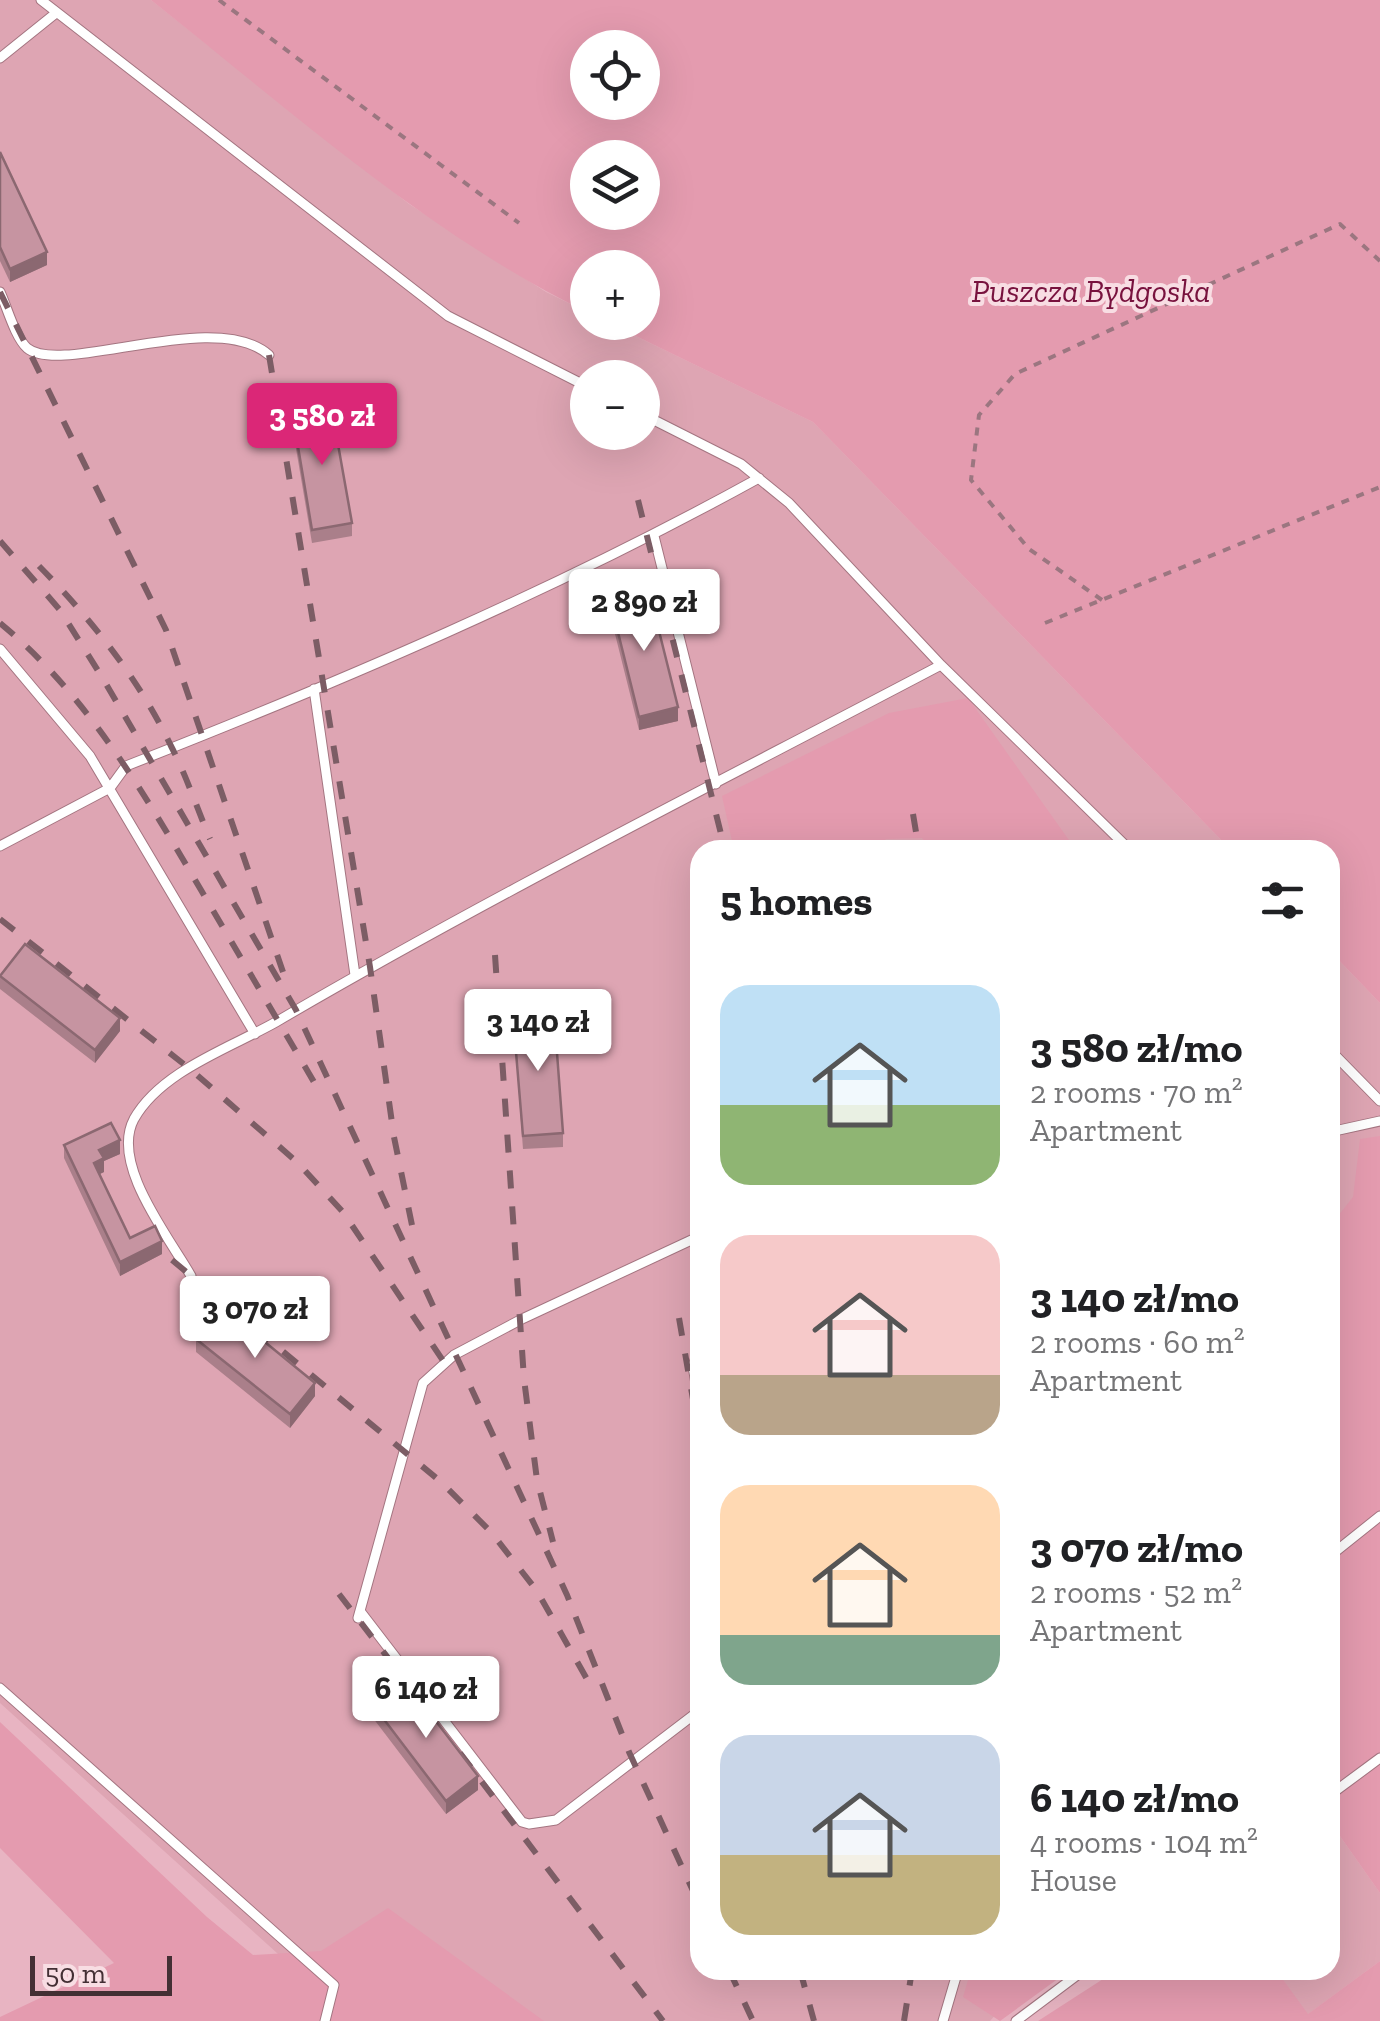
<!DOCTYPE html>
<meta charset="utf-8">
<style>
:root{--surface:#fff;--page:#f2f2f2;--text:#202124;--muted:#757577;--accent:#db2777}
body{margin:0;font-family:"Zilla Slab",serif;background:var(--page);color:var(--text);height:100vh;display:flex;flex-direction:column;font-size:38px;white-space:nowrap}
*{box-sizing:border-box;margin:0}
p{font-size:32px;color:var(--muted)}
.icon{flex:none;width:55px;height:55px;fill:none;stroke:currentColor;stroke-width:2;stroke-linecap:round;stroke-linejoin:round}
.map{position:relative;flex:1;overflow:hidden}
.drawer{position:absolute;left:690px;top:840px;width:650px;height:1140px;display:flex;flex-direction:column;background:var(--surface);border-radius:30px;box-shadow:0 10px 40px #0002}
.drawer>*{flex:none}
.fabs{position:absolute;left:570px;top:30px;display:grid;gap:20px}
.fabs a{display:grid;place-items:center;width:90px;height:90px;border-radius:50%;background:var(--surface);box-shadow:0 10px 40px #0002;font-size:50px}
.scale{position:absolute;left:30px;bottom:25px;width:142px;box-sizing:border-box;padding-left:10px;border:5px solid #432f34;border-top:0;font-size:28px;line-height:35px;white-space:nowrap;color:#432f34;-webkit-text-stroke:8px #f8dde3;paint-order:stroke}
.price{position:absolute;translate:-50% -85px;padding:0 22px;border-radius:10px;background:#fff;color:#222;font-size:32px;line-height:65px;filter:drop-shadow(0 2px 5px #0008)}
.price::after{content:'';position:absolute;left:50%;top:60px;width:30px;height:22px;margin-left:-15px;background:inherit;clip-path:polygon(0 0,100% 0,50% 100%)}
.price.selected{background:var(--accent);color:#fff}
ul{padding:0;list-style:none}
li{display:flex;align-items:center;gap:30px;height:250px;padding:0 30px}
li span{display:grid;place-items:center;flex:none;width:280px;height:200px;border-radius:30px;color:#555}
li>.icon{margin-inline-start:auto}
span .icon{width:120px;height:120px;fill:#fffc;stroke-width:1}
li b{font-size:42px}
h2{display:flex;justify-content:space-between;align-items:center;height:120px;padding:0 30px;font-size:42px}
.map>svg:first-child{display:block}
.built{fill:#dea5b3;fill-rule:evenodd}
.green{fill:#e49baf;fill-rule:evenodd}
.lines{fill:none;stroke-linecap:round;stroke-linejoin:round}
.lane-casing{stroke:#a47581;stroke-width:11}
.path{stroke:#9b7680;stroke-width:4;stroke-dasharray:8 8;stroke-linecap:butt}
.lane{stroke:#fff;stroke-width:9}
.rail{stroke:#7c5d65;stroke-width:6;stroke-dasharray:18 18;stroke-linecap:butt}
.wall{fill:#aa7f8a}
.shaded-wall{fill:#8b6871}
.building{fill:#c694a1;stroke:#8b6871;stroke-width:2.5}
.labels{text-anchor:middle;dominant-baseline:central;stroke-width:8;stroke-linejoin:round;paint-order:stroke}
.park-label{font-size:32px;font-style:italic;fill:#78123e;stroke:#f8dde3}
</style>
<div class="map">
<svg width="1380" height="2021" viewBox="0 0 1380 2021">
<rect width="100%" height="100%" fill="#e8b4c2"/>
<path class="built" d="M0,0H151L409,204L546,292L587,312L588,322L609,323L813,422L1231,850H700V1970H1036L990,2021H312L319,1991L0,1703ZM588,378H642V432H588Z
M1330,951L1380,1003V1588L1330,1643Z
M1330,1822L1380,1893V1961L1307,2015L1276,1970H1330Z"/>
<path class="green" d="M151,0H1380V1003L1330,951V850H1231L813,422L609,323L642,322V268H588L587,312C427,234 290,110 151,0ZM588,48H642V102H588ZM588,158H642V212H588Z
M968,698L1076,850H932L922,838L886,839L874,850H734L722,796L889,713Z
M1380,1136V1893L1330,1822V1226L1353,1197L1360,1139Z
M0,1722L207,1917L253,1955L321,1951L388,1908L544,2021H0V2017L114,1963L0,1848Z
M1380,1961V2021H1038L1117,1970H1276L1308,2014Z
M971,1970H1070L1000,2021L963,1997Z"/>
<g class="lines">
<g class="lane-casing">
<path id="lane" d="M41,0L448,316L588,387
M0,58L56,13
M0,292C7,307 15,337 27,348C62,377 215,307 269,355
M642,414L741,464L789,503L941,665L1130,850
M654,536L716,784
M0,649L90,756L255,1034
M314,689L355,975
M0,846L110,788L126,766C340,682 558,589 759,478
M1330,1050L1380,1101
M1330,1132L1380,1121
M191,1276C169,1237 110,1164 134,1119C161,1071 230,1048 276,1022C493,895 719,782 941,665
M700,1345L693,1366L700,1408
M1330,1556L1380,1516
M360,1611L522,1822L529,1824L556,1820L700,1710
M358,1618L423,1383L454,1355L522,1319L700,1236
M0,1688L334,1985L325,2021
M1330,1795L1380,1758
M943,2021L958,1970
M1016,2021L1084,1970"/>
</g>
<path class="path" d="M219,0L519,223
M1102,600L1029,549L971,480L979,415L1015,374L1340,224L1380,261
M1045,623L1380,487"/>
<use href="#lane" class="lane"/>
<path class="rail" d="M0,292L166,630L283,972
M269,355L370,967L394,1137L415,1240
M638,500L725,850
M0,541L60,610L102,677L296,1010L567,1595L629,1752L700,1906
M39,566C91,619 139,679 171,746C186,775 197,808 210,839
M0,623C87,695 144,793 201,890C241,958 281,1026 321,1094
M913,814L919,850
M0,919L190,1069L297,1162L343,1212L450,1371
M495,955L524,1379L537,1480L553,1542
M172,1260L440,1481L491,1532L537,1591L592,1688
M679,1318L700,1440
M339,1594L421,1701
M460,1753L663,2021
M729,1970L753,2021
M800,1970L814,2021
M904,2021L912,1970"/>
</g>
<path class="wall" d="M0,152L47,265L10,282L0,261Z
M292,411L352,523V536L312,543L292,425Z
M610,600L678,721L639,730L610,614Z
M0,976L120,1031L95,1063L0,989Z
M513,1016L563,1133V1147L523,1149Z
M64,1145L120,1154L104,1161V1172L99,1174L130,1238L162,1254L120,1276L64,1158Z
M196,1339L315,1396L290,1428L196,1352Z
M373,1705L478,1790L446,1814L373,1718Z"/>
<path class="shaded-wall" d="M47,252V265L10,282V269Z
M678,707V721L639,730V717Z
M120,1018V1031L95,1063V1050Z
M120,1140V1154L104,1161V1172L94,1177V1163L99,1150Z
M162,1241V1254L120,1276V1262Z
M315,1383V1396L290,1428V1414Z
M478,1776V1790L446,1814V1801Z"/>
<path class="building" d="M0,152L47,252L10,269L0,247Z
M331,405L352,523L312,530L292,411Z
M649,591L678,707L639,717L610,600Z
M25,944L120,1018L95,1050L0,976Z
M554,1013L563,1133L523,1136L513,1016Z
M111,1123L120,1140L99,1150L104,1158L94,1163L130,1238L155,1226L162,1241L120,1262L64,1145Z
M222,1307L315,1383L290,1414L196,1339Z
M405,1681L478,1776L446,1801L373,1705Z"/>
<g class="labels">
<g class="park-label">
<text x="1091" y="291">Puszcza Bydgoska</text>
</g>
</g>
</svg>
<div class="fabs">
<a><svg class="icon" aria-label="locate" viewBox="0 0 24 24"><circle cx="12" cy="12" r="6"/><path d="M12 2v4M12 18v4M2 12h4M18 12h4"/></svg></a>
<a><svg class="icon" aria-label="layers" viewBox="0 0 24 24"><path d="M12 4l9 5-9 5-9-5zM3 14l9 5 9-5"/></svg></a>
<a>+</a>
<a>−</a>
</div>
<div class="scale">50 m</div>
<b class="price selected" style="left:322px;top:468px">3 580 zł</b>
<b class="price" style="left:644px;top:654px">2 890 zł</b>
<b class="price" style="left:538px;top:1074px">3 140 zł</b>
<b class="price" style="left:255px;top:1361px">3 070 zł</b>
<b class="price" style="left:426px;top:1741px">6 140 zł</b>
<section class="drawer">
<h2>5 homes<svg class="icon" aria-label="filters" viewBox="0 0 24 24"><path d="M4 7h16M4 17h16"/><circle cx="9" cy="7" r="2"/><circle cx="15" cy="17" r="2"/></svg></h2>
<ul>
<li><span style="background:linear-gradient(#bfe0f5 60%,#8fb573 0)"><svg class="icon" aria-label="home" viewBox="0 0 24 24"><path d="M3 11l9-7 9 7M6 9v11h12V9"/></svg></span><div><b>3 580 zł/mo</b><p>2 rooms · 70 m²</p><p>Apartment</p></div></li>
<li><span style="background:linear-gradient(#f6c9c9 70%,#b9a48a 0)"><svg class="icon" aria-label="home" viewBox="0 0 24 24"><path d="M3 11l9-7 9 7M6 9v11h12V9"/></svg></span><div><b>3 140 zł/mo</b><p>2 rooms · 60 m²</p><p>Apartment</p></div></li>
<li><span style="background:linear-gradient(#ffd9b3 75%,#7fa58c 0)"><svg class="icon" aria-label="home" viewBox="0 0 24 24"><path d="M3 11l9-7 9 7M6 9v11h12V9"/></svg></span><div><b>3 070 zł/mo</b><p>2 rooms · 52 m²</p><p>Apartment</p></div></li>
<li><span style="background:linear-gradient(#c9d6e8 60%,#c2b280 0)"><svg class="icon" aria-label="home" viewBox="0 0 24 24"><path d="M3 11l9-7 9 7M6 9v11h12V9"/></svg></span><div><b>6 140 zł/mo</b><p>4 rooms · 104 m²</p><p>House</p></div></li>
</ul>
</section>
</div>
